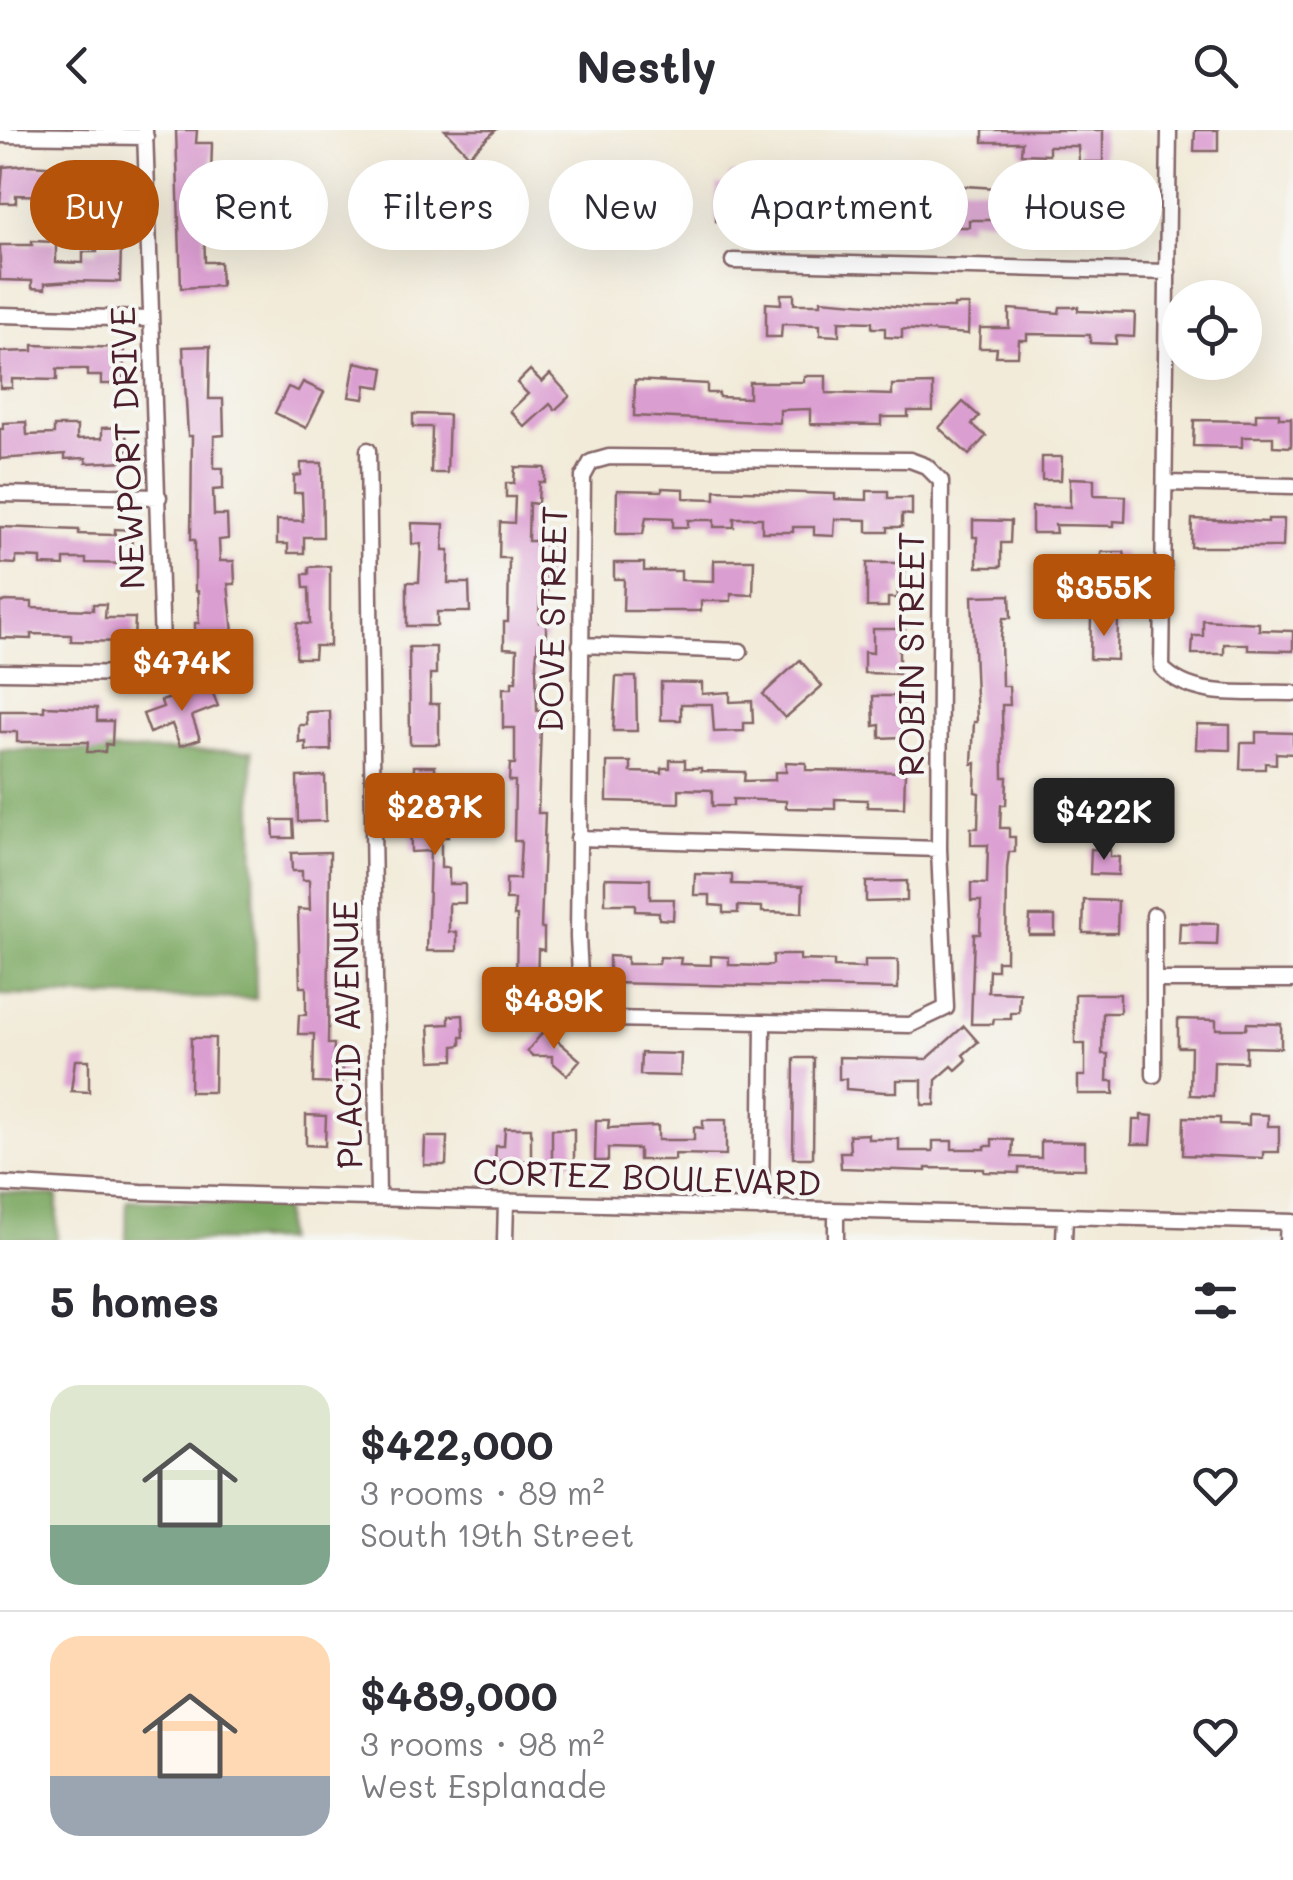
<!DOCTYPE html>
<meta charset="utf-8">
<style>
:root{--surface:#fff;--page:#f7f7f7;--text:#2b2b33;--muted:#7c7c81;--line:#e1e1e2;--accent:#b45309}
body{margin:0;font-family:Mali,sans-serif;background:var(--page);color:var(--text);height:100vh;display:flex;flex-direction:column;font-size:38px;white-space:nowrap}
*{box-sizing:border-box;margin:0}
p{font-size:32px;color:var(--muted)}
.icon{flex:none;width:55px;height:55px;fill:none;stroke:currentColor;stroke-width:2;stroke-linecap:round;stroke-linejoin:round}
.map{position:relative;height:1110px;overflow:hidden}
.panel{display:flex;flex-direction:column;background:var(--surface);flex:1}
.panel>*{flex:none}
.guide{position:absolute;left:30px;top:30px;width:1235px;height:90px;display:flex;gap:20px}
.tools{position:absolute;left:1162px;top:150px;display:grid;gap:20px}
.tools a{display:grid;place-items:center;width:100px;height:100px;border-radius:50%;background:var(--surface);box-shadow:0 10px 40px #0002;font-size:50px}
.price{position:absolute;translate:-50% -85px;padding:0 22px;border-radius:10px;background:var(--accent);color:#fff;font-size:32px;line-height:65px;filter:drop-shadow(0 2px 5px #0008)}
.price::after{content:'';position:absolute;left:50%;top:60px;width:30px;height:22px;margin-left:-15px;background:inherit;clip-path:polygon(0 0,100% 0,50% 100%)}
.price.current{background:#222;color:#fff}
ul{padding:0;list-style:none}
li{display:flex;align-items:center;gap:30px;height:250px;padding:0 50px}
li+li{border-top:2px solid var(--line)}
li span{display:grid;place-items:center;flex:none;width:280px;height:200px;border-radius:30px;color:#555}
li>.icon{margin-inline-start:auto}
span .icon{width:120px;height:120px;fill:#fffc;stroke-width:1}
li b{font-size:42px}
h2{display:flex;justify-content:space-between;align-items:center;height:120px;padding:0 50px;font-size:42px}
.tag{padding:0 35px;border-radius:45px;background:var(--surface);box-shadow:0 10px 40px #0002;font-size:35px;line-height:90px}
.tag.current{background:var(--accent);color:#fff}
header{display:flex;justify-content:space-between;align-items:center;height:130px;padding:0 50px;background:var(--surface);font-size:45px;font-weight:700}
.map>svg:first-child{display:block}
.forest{fill:#7aa760;stroke:#626346;stroke-width:2.5}
.building{fill:#db9ed1}
.lines{fill:none;stroke-linecap:round;stroke-linejoin:round}
.minor-casing{stroke:#856668;stroke-width:19}
.minor{stroke:#fff;stroke-width:14}
.labels{text-anchor:middle;dominant-baseline:central;stroke-width:8;stroke-linejoin:round;paint-order:stroke}
.street-label{font-size:35px;fill:#4a1f2b;stroke:#f6f6f2}
</style>
<header><svg class="icon" aria-label="back" viewBox="0 0 24 24"><path d="M15 5l-7 7 7 7"/></svg>Nestly<svg class="icon" aria-label="search" viewBox="0 0 24 24"><circle cx="10" cy="10" r="6"/><path d="M15 15l6 6"/></svg></header>
<div class="map">
<svg width="1293" height="1110" viewBox="0 0 1293 1110">
<rect width="100%" height="100%" fill="#f6f6f2"/>
<filter id="ink" filterUnits="userSpaceOnUse"><feTurbulence type="fractalNoise" baseFrequency=".01" numOctaves="2"/><feDisplacementMap in="SourceGraphic" scale="20" xChannelSelector="R" yChannelSelector="G"/><feConvolveMatrix kernelMatrix="1 2 1 2 8 2 1 2 1" color-interpolation-filters="sRGB"/></filter>
<filter id="wash" filterUnits="userSpaceOnUse"><feTurbulence type="fractalNoise" baseFrequency=".0048" numOctaves="4" result="noise"/><feDisplacementMap in="SourceGraphic" scale="40" xChannelSelector="R" yChannelSelector="G"/><feGaussianBlur stdDeviation="2.25" result="paint"/><feColorMatrix in="noise" values="0 0 0 0 0 0 0 0 0 0 0 0 0 0 0 0 0 1.4 0 .05"/><feComposite in="paint" operator="in"/></filter>
<g filter="url(#wash)">
<rect width="100%" height="100%" fill="#f2ebd9"/>
<path class="forest" d="M0,620L252,621L256,869L0,865Z
M0,1062L57,1066V1110H0Z
M127,1070L284,1074L285,1110H126Z"/>
<g id="blocks">
<path class="building" d="M176,0H197L196,13H212L211,49H218V62H203L205,132H220L221,156L181,158Z
M445,0H496L469,25Z
M983,0H1103V32H1079L1078,16H1049V25L1021,24L1022,12H983Z
M1195,0H1218V21H1194Z
M27,35L118,40V75H95V67H81L82,59L52,58V66L16,65V73H0L3,37Z
M730,44L755,45L754,56H782V65L806,66V91H764V76L735,75V92L716,91L717,55H729Z
M839,45H852V53L861,56H889V48H915V53L1013,59V67L1021,69L1091,71L1092,64L1119,65V72H1134V97L1021,93V98L1001,97V90H969V97H947V92L893,94L894,76H860V84L839,83V74H818V52H838Z
M32,111L56,112V132L83,133V122H97V116H121L120,152L72,151L45,153V159L32,158V151L0,150V115H32Z
M781,164H794V174H821V170L916,178H954V175H969L968,204L902,199V208L885,207V198H872V192L839,191V206L820,205V195L782,194L781,207H766V173L781,174Z
M1060,177H1078V181L1135,183L1134,207L1116,206V214L1090,213V205L1027,204V210H1019L1018,226H996L997,218H979L980,198H1009V179L1059,183Z
M33,215L124,218L123,254H101V246H87V239H57V250L12,249V258H0V222L33,221Z
M210,216L209,269H223L224,305L214,306V338H223V359L213,360L214,385H227L228,409L219,410L220,431H234L235,454H228L234,513L195,514V493H199L198,461H195V410H191L192,306H188L183,217Z
M355,232L384,238L381,257L366,255L364,269L349,267Z
M530,240L542,252L550,244L570,266L555,280L550,274L525,297L510,281L528,264L517,253Z
M804,246H826V263L892,265V255L933,254V281H908V287H881V295L810,294V279L780,280V293L634,286L635,250L707,254V263H719V267L749,268V252H804Z
M303,252L324,262L306,298L275,283L288,257L298,261Z
M963,272L979,286L972,294L986,306L969,325L939,298Z
M1256,283H1279V288H1291V317L1273,316V307H1242V317L1193,316L1194,290L1256,291Z
M413,284L449,285L447,343H431L432,297H413Z
M26,292L27,305L54,304V296H77V309L102,308V298L126,297L127,331L86,333V328L65,329V324L0,329V299H3V293Z
M1042,327H1062L1061,350H1042Z
M301,333H322L323,407H304V423H288V414H277V390L303,391L302,363H294V346L301,345Z
M515,337L545,338V352H539L538,374L529,373L528,411H546L547,441V461H540L539,492H546V512L538,511L536,533L537,581H545V597H541L538,683H545L541,798H544V820L538,819L537,859L516,858L517,786H514L515,770H506V749H519L521,711H514L515,651H509L510,634H515V598H503V558H512V551H516L517,519L504,518V492H508L509,428H499L500,392L514,393L515,367H506V353H514Z
M1070,348L1094,349V365L1126,366L1125,392L1114,391V396L1055,395L1056,403H1032V377H1070Z
M662,358L684,359V368L715,369V360L835,364V369L867,370V361H888V368H912V385L902,384V397H888V402H867V390L835,389L834,406L814,405V397H793V402H762V388H734V397H714V390H688V397H673V388L646,387L643,404H616L617,360L662,361Z
M1192,389L1268,392V389H1284L1283,417H1191Z
M973,390L1011,391L1010,413H1001V437H977V407H973Z
M412,393L444,394L443,420H449L448,453H469L470,482H437V496H407V452H419L421,414H412Z
M0,397L79,400V404L115,405V399L132,400L131,434L86,433V429H64V436L41,435V428L16,427V434L0,433Z
M1101,422H1124L1127,435L1124,462H1101V444H1094L1095,433L1101,434Z
M714,430H754L753,465L731,464V471H701V481H623L624,449H614V433H644V441H681V450L714,451Z
M867,433H905V455H897L898,468H888V477H867Z
M330,436V516H315L314,528H296L297,493L310,494L309,458H304L303,444H309V437Z
M1010,465L1011,488H1003L1001,507L1002,556H1009L1010,575H1002L1003,647H1007L1006,675H1001L1000,698H1009V707H1015V722H1009L1007,738L1006,831H997V840H989L988,862L1020,863L1019,883H1011V889H994L993,894H971L974,804H980L981,771H971V753L987,754L988,715H971V698H978L979,663L975,662L976,633L972,634L974,592H977L972,466Z
M6,471L32,472V478L93,480V474H106L105,488H135L134,512L71,511V505L31,504V509L0,508V473Z
M1091,488L1118,489L1117,530L1090,529Z
M1203,490L1259,493V500L1293,501V521L1248,520V514H1224V524H1192L1193,506H1203Z
M873,499H905L904,519H899V544L864,543V522L873,523Z
M409,517H436V544H430V574H439V614H410Z
M800,530L822,556L785,588L763,564Z
M616,547H636L637,601H613Z
M661,552L702,553V564L730,562V572L752,571L753,593H744V601L714,602L712,574H681V590H661Z
M210,556L218,576L192,586L200,609L180,616L172,594L150,603L143,584L163,577L161,571Z
M873,566H901L902,607L880,608V595L874,596Z
M44,576L97,578V591H113L112,615L106,614L105,622H87L88,612H17V602H0V581H44Z
M330,581L331,620L306,621V612L299,613V595H307L306,582Z
M1197,594L1230,595V620L1196,619Z
M1256,602L1293,603V624L1276,623V634L1265,633V639H1240L1241,613H1256Z
M670,630H685V638H701V641L745,642L744,651L775,650V642H786V632L806,633V640L905,642L904,678L867,677V670L835,669V679L786,678V671L733,669V676H712V660L679,659V673L607,671V632H631V642L662,643V638H670Z
M414,636H435V682L462,681L463,695L447,696L448,707H441V738H449V754H465V773H449V802H457V821H427L430,721L411,722L410,682H414Z
M325,646L326,691L298,692L297,647Z
M273,690H293L294,708H274Z
M1091,719L1110,720V727H1119L1118,745L1090,744Z
M330,722L328,914H334L333,938H343L342,954L313,953L314,904H298L299,885H306V857H300L298,779L310,780L309,750H302V741H292L291,723Z
M695,744L732,745V754L803,756L802,783L762,782V777L738,776V783H723V776L710,775V765H694Z
M605,748L650,749V769H674L673,790L659,789V782L635,781V774H605Z
M907,751V771L866,772V752Z
M1084,770L1118,771L1117,803H1083Z
M1030,786H1055V805H1029Z
M1180,793L1218,794L1217,815L1179,814Z
M773,825H800V830L834,831V837L865,838V830H898V859L609,853V826L627,827V834H659L660,827L681,828L680,834L711,835V826L729,827V835L766,836L773,834Z
M1075,864H1120V883H1103L1102,924H1108L1107,951H1114V964H1078V946H1085V914H1075Z
M463,885L464,907H461V915L454,916V930L431,931L429,895L449,894V886Z
M1178,889L1216,890V899H1246L1247,893L1281,894V918L1246,917V932L1214,931L1213,966L1190,965L1191,917H1178Z
M964,896L978,912L963,925L967,930L956,940L952,936L936,950L935,975H922V950H897V962H884L846,959V949H839V927L927,929Z
M545,900L580,930L567,945L552,932V926H533L527,921Z
M191,908H215L214,962H190Z
M641,923L681,924L680,946L640,945Z
M794,928H814L813,1028H793Z
M75,930H89V962L71,961Z
M1249,984L1268,985V996H1279V1022H1263V1028L1183,1025L1184,987L1220,988V994L1249,995Z
M306,985L326,986L325,1016L306,1015Z
M1141,985L1153,986L1151,1014H1132L1133,990H1141Z
M596,990H609L608,998L658,996V1010H694V997L703,998V990H726V1025L675,1024V1030H639V1019L608,1018V1031H595Z
M505,998H531V1031H495L496,1016H504Z
M552,999H574V1032H552Z
M868,1004V1009H899V1021H933V1011H952V1019H985V1016H992V1009L1013,1010L1012,1027L1041,1028V1011L1085,1012V1039L1019,1038V1043L984,1042V1039L926,1038V1041L841,1038L840,1022H850L849,1005Z
M425,1007H447L446,1035H424Z"/>
</g>
</g>
<g filter="url(#ink)">
<use href="#blocks" fill-opacity="0" stroke="#856668" stroke-width="2.5"/>
<g class="lines">
<g class="minor-casing">
<path id="minor" d="M1169,0L1162,538C1194,571 1250,561 1293,563
M0,5L146,7
M733,131L1168,142
M0,185L151,189
M368,320L378,1068
M609,327L910,330L926,336L941,351L939,719L946,878L910,895L610,889L593,885L581,863L578,807L583,347L591,332Z
M1166,353L1293,356
M0,364L159,367
M580,515L740,521
M0,542L143,544L157,534L162,516L145,0
M578,708L939,719
M1154,785V945
M1155,850H1293
M0,1054L141,1062L1293,1092
M761,1079L763,894
M505,1110L506,1072
M836,1110V1082
M1064,1110L1065,1087
M1287,1110L1288,1092"/>
</g>
<use href="#minor" class="minor"/>
</g>
</g>
<g class="labels">
<g class="street-label">
<text transform="translate(126 318) rotate(-92)">NEWPORT DRIVE</text>
<text transform="translate(551 489) rotate(-89)">DOVE STREET</text>
<text transform="translate(910 524) rotate(-90)">ROBIN STREET</text>
<text transform="translate(346 905) rotate(-91)">PLACID AVENUE</text>
<text transform="translate(647 1046) rotate(2)">CORTEZ BOULEVARD</text>
</g>
</g>
</svg>
<div class="tools">
<a><svg class="icon" aria-label="locate" viewBox="0 0 24 24"><circle cx="12" cy="12" r="6"/><path d="M12 2v4M12 18v4M2 12h4M18 12h4"/></svg></a>
</div>
<b class="price" style="left:1104px;top:509px">$355K</b>
<b class="price" style="left:182px;top:584px">$474K</b>
<b class="price" style="left:435px;top:728px">$287K</b>
<b class="price current" style="left:1104px;top:733px">$422K</b>
<b class="price" style="left:554px;top:922px">$489K</b>
<div class="guide">
<a class="tag current">Buy</a>
<a class="tag">Rent</a>
<a class="tag">Filters</a>
<a class="tag">New</a>
<a class="tag">Apartment</a>
<a class="tag">House</a>
</div>
</div>
<section class="panel">
<h2>5 homes<svg class="icon" aria-label="filters" viewBox="0 0 24 24"><path d="M4 7h16M4 17h16"/><circle cx="9" cy="7" r="2"/><circle cx="15" cy="17" r="2"/></svg></h2>
<ul>
<li><span style="background:linear-gradient(#dfe7d0 70%,#7fa58c 0)"><svg class="icon" aria-label="home" viewBox="0 0 24 24"><path d="M3 11l9-7 9 7M6 9v11h12V9"/></svg></span><div><b>$422,000</b><p>3 rooms · 89 m²</p><p>South 19th Street</p></div><svg class="icon" aria-label="heart" viewBox="0 0 24 24"><path d="M12 20l-8-8c-3-5 5-10 8-4 3-6 11-1 8 4z"/></svg></li>
<li><span style="background:linear-gradient(#ffd9b3 70%,#9aa5b1 0)"><svg class="icon" aria-label="home" viewBox="0 0 24 24"><path d="M3 11l9-7 9 7M6 9v11h12V9"/></svg></span><div><b>$489,000</b><p>3 rooms · 98 m²</p><p>West Esplanade</p></div><svg class="icon" aria-label="heart" viewBox="0 0 24 24"><path d="M12 20l-8-8c-3-5 5-10 8-4 3-6 11-1 8 4z"/></svg></li>
</ul>
</section>
